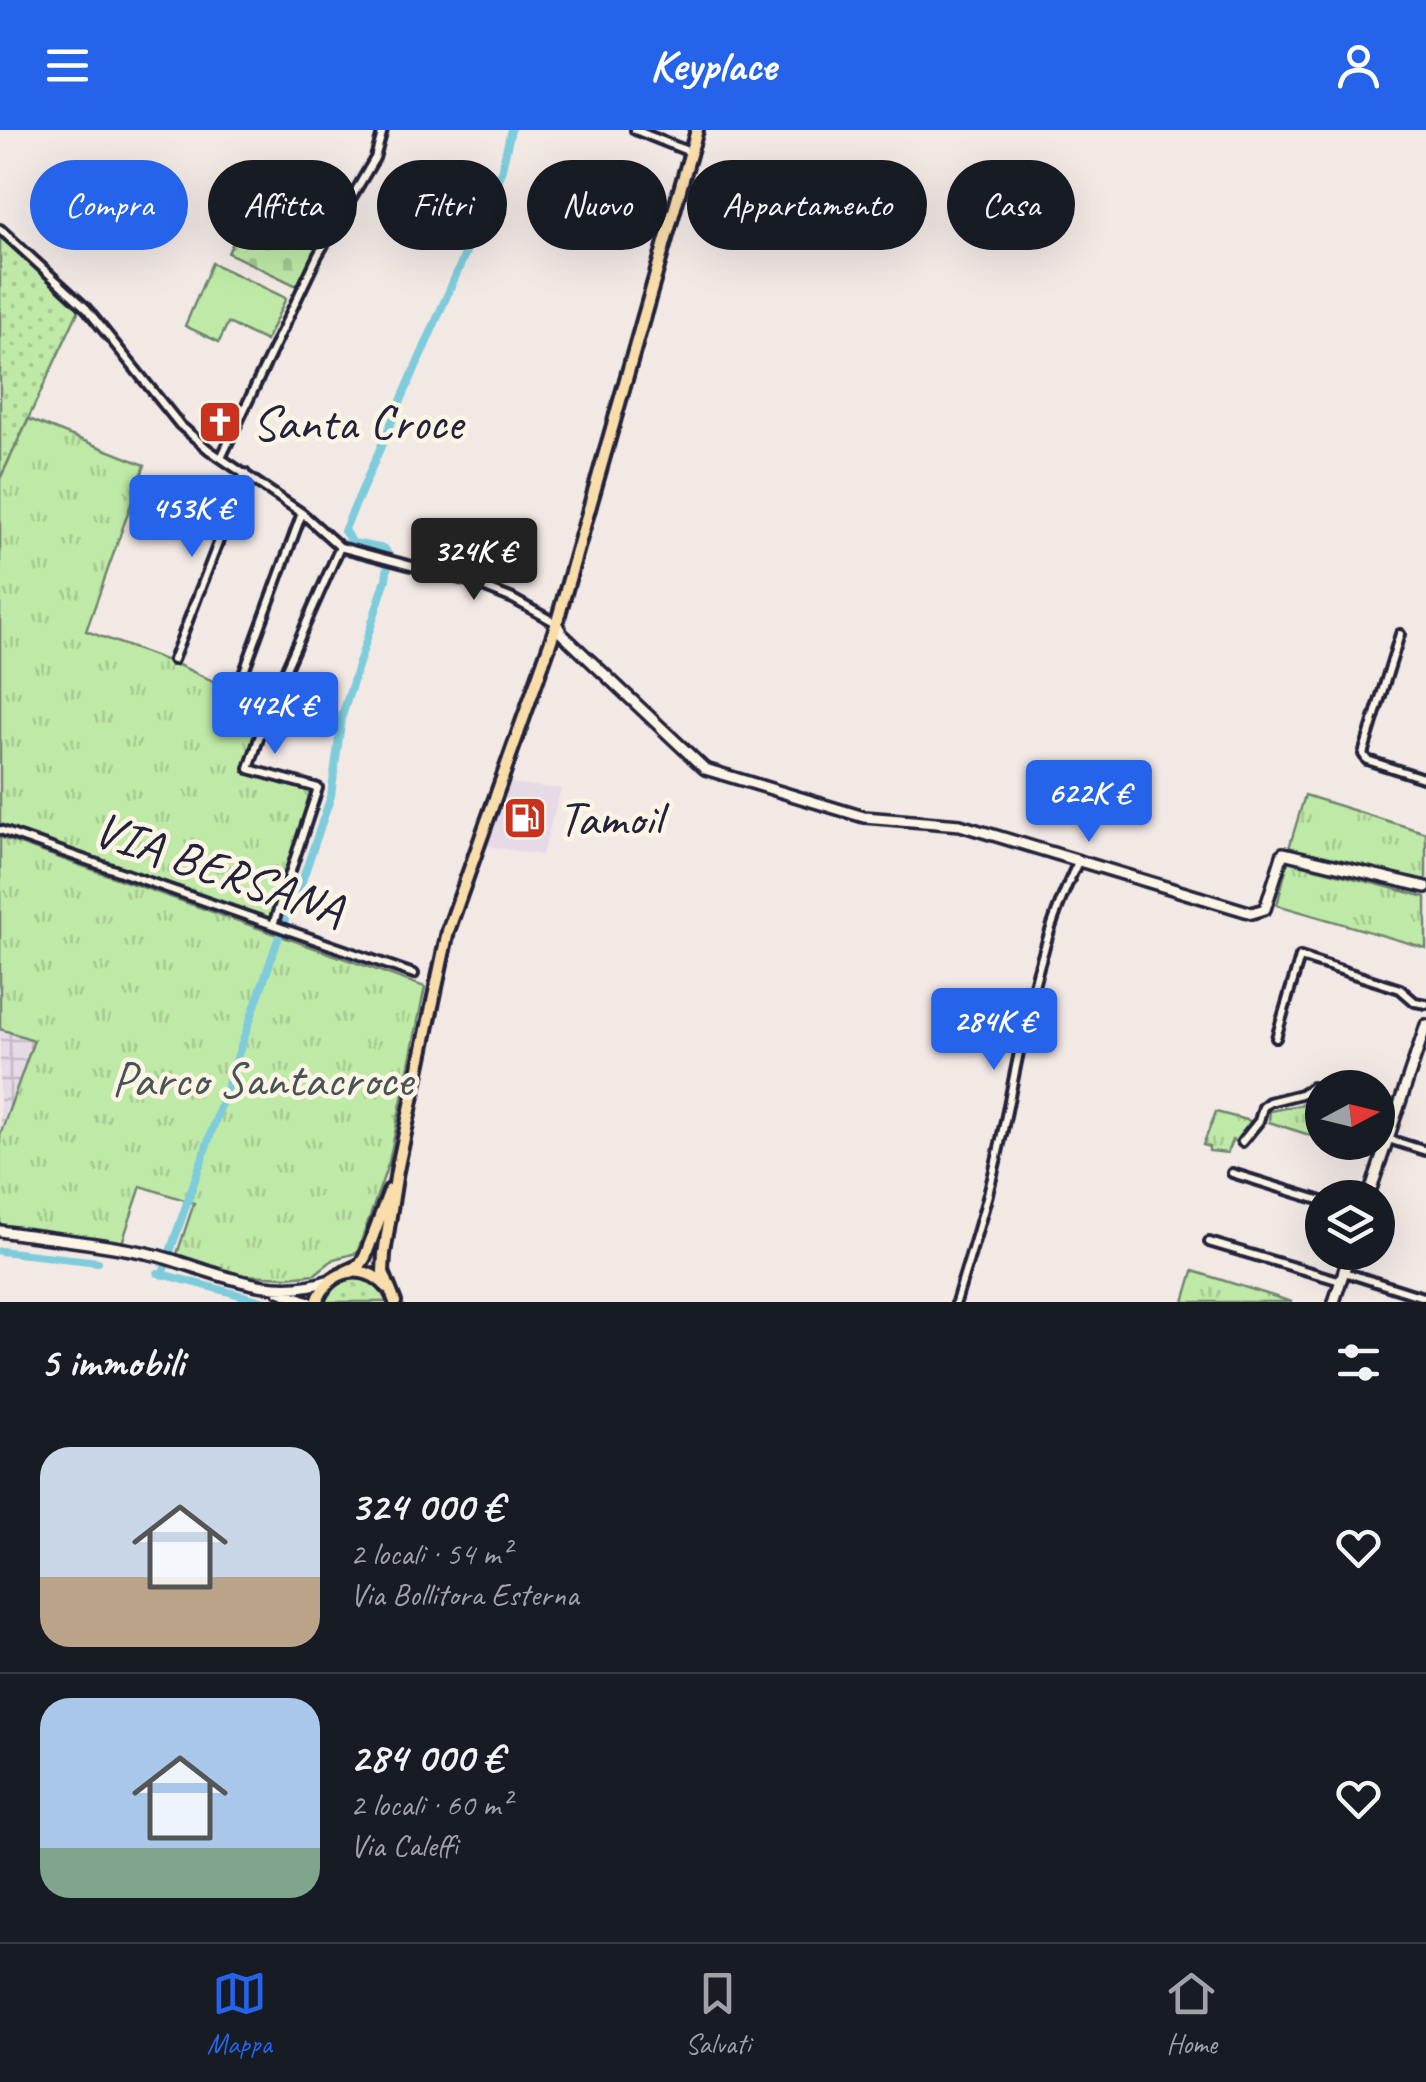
<!DOCTYPE html>
<html lang="it">
<meta charset="utf-8">
<style>
:root{--surface:#171b24;--page:#242831;--text:#f1f3f6;--muted:#9ea1a6;--line:#363941;--accent:#2563eb}
body{margin:0;font-family:Caveat,sans-serif;background:var(--page);color:var(--text);height:100vh;display:flex;flex-direction:column;font-size:38px;white-space:nowrap}
*{box-sizing:border-box;margin:0}
p{font-size:32px;color:var(--muted)}
.icon{flex:none;width:55px;height:55px;fill:none;stroke:currentColor;stroke-width:2;stroke-linecap:round;stroke-linejoin:round}
.map{position:relative;height:1172px;overflow:hidden}
.sheet{display:flex;flex-direction:column;background:var(--surface);flex:1}
.sheet>*{flex:none}
.banner{position:absolute;left:30px;top:30px;width:1368px;height:90px;display:flex;gap:20px}
.needle{width:65px;rotate:83deg}
.fabs{position:absolute;left:1305px;top:940px;display:grid;gap:20px}
.fabs a{display:grid;place-items:center;width:90px;height:90px;border-radius:50%;background:var(--surface);box-shadow:0 10px 40px #0002;font-size:50px}
.price{position:absolute;translate:-50% -85px;padding:0 22px;border-radius:10px;background:var(--accent);color:#fff;font-size:32px;line-height:65px;filter:drop-shadow(0 2px 5px #0008)}
.price::after{content:'';position:absolute;left:50%;top:60px;width:30px;height:22px;margin-left:-15px;background:inherit;clip-path:polygon(0 0,100% 0,50% 100%)}
.price.on{background:#222;color:#fff}
ul{padding:0;list-style:none}
li{display:flex;align-items:center;gap:30px;height:250px;padding:0 40px}
li+li{border-top:2px solid var(--line)}
li span{display:grid;place-items:center;flex:none;width:280px;height:200px;border-radius:30px;color:#555}
li>.icon{margin-inline-start:auto}
span .icon{width:120px;height:120px;fill:#fffc;stroke-width:1}
li b{font-size:42px}
h2{display:flex;justify-content:space-between;align-items:center;height:120px;padding:0 40px;font-size:42px}
.tag{padding:0 35px;border-radius:45px;background:var(--surface);box-shadow:0 10px 40px #0002;font-size:35px;line-height:90px}
.tag.on{background:var(--accent);color:#fff}
header{display:flex;justify-content:space-between;align-items:center;height:130px;padding:0 40px;background:var(--accent);color:#fff;font-size:45px;font-weight:600}
.tab-bar{display:flex;justify-content:space-around;align-items:center;height:140px;border-top:2px solid var(--line);background:var(--surface);font-size:28px;color:var(--muted)}
.tab-bar a{display:grid;justify-items:center;gap:5px}
.tab-bar .on{color:var(--accent)}
.map>svg:first-child{display:block}
.built{fill:#e5dae6}
.industrial{fill:url(#industrial-grid)}
.grass{fill:url(#grass-dots);stroke:#708670;stroke-width:2.5}
.cemetery{fill:url(#cemetery-stones);stroke:#708670;stroke-width:2.5}
.park{fill:url(#park-tufts);stroke:#708670;stroke-width:2.5}
.garden{fill:#bfe9a6;stroke:#708670;stroke-width:2.5}
.lines{fill:none;stroke-linecap:round;stroke-linejoin:round}
.canal{stroke:#7eccdb;stroke-width:8}
.street-casing{stroke:#22223b;stroke-width:14}
.secondary-casing{stroke:#22223b;stroke-width:16}
.primary-casing{stroke:#22223b;stroke-width:18}
.street{stroke:#fcf5e5;stroke-width:6}
.secondary{stroke:#fcf5e5;stroke-width:9}
.primary{stroke:#f9deab;stroke-width:10}
.labels{text-anchor:middle;dominant-baseline:central;stroke-width:9;stroke-linejoin:round;paint-order:stroke}
.poi-label{font-size:50px;fill:#22223b;stroke:#fcf5e5;text-anchor:start}
.street-label{font-size:50px;fill:#22223b;stroke:#fcf5e5}
.park-label{font-size:50px;fill:#495456;stroke:#fcf5e5}
</style>
<header><svg class="icon" aria-label="menu" viewBox="0 0 24 24"><path d="M4 6h16M4 12h16M4 18h16"/></svg>Keyplace<svg class="icon" aria-label="person" viewBox="0 0 24 24"><circle cx="12" cy="8" r="4"/><path d="M4 21q1-7 8-7t8 7"/></svg></header>
<div class="map">
<svg width="1426" height="1172" viewBox="0 0 1426 1172">
<defs>
<pattern id="industrial-grid" width="8" height="8" patternUnits="userSpaceOnUse" patternTransform="scale(2.5)"><rect width="8" height="8" fill="#e5dae6"/><path d="M0 4h8M4 0v8" fill="none" stroke="#c4bbc6"/></pattern>
<pattern id="grass-dots" width="8" height="8" patternUnits="userSpaceOnUse" patternTransform="scale(2.5)"><rect width="8" height="8" fill="#bfe9a6"/><path d="M2 2h.1M6 6h.1" fill="none" stroke="#a4c890" stroke-width="1.8" stroke-linecap="round"/></pattern>
<pattern id="cemetery-stones" width="16" height="16" patternUnits="userSpaceOnUse" patternTransform="scale(2.5)"><rect width="16" height="16" fill="#bfe9a6"/><path d="M2 7V4a2 2 0 0 1 4 0v3zM10 15v-3a2 2 0 0 1 4 0v3z" fill="#a4c890"/></pattern>
<pattern id="park-tufts" width="24" height="20" patternUnits="userSpaceOnUse" patternTransform="scale(2.5)"><rect width="24" height="20" fill="#bfe9a6"/><path d="M3 7l-1-3M5 7V3M7 7l1-3M15 17l-1-3M17 17v-4M19 17l1-3" fill="none" stroke="#a4c890"/></pattern>
</defs>
<rect width="100%" height="100%" fill="#f2e9e5"/>
<filter id="ink" filterUnits="userSpaceOnUse"><feTurbulence type="fractalNoise" baseFrequency=".01" numOctaves="2"/><feDisplacementMap in="SourceGraphic" scale="20" xChannelSelector="R" yChannelSelector="G"/><feConvolveMatrix kernelMatrix="1 2 1 2 8 2 1 2 1" color-interpolation-filters="sRGB"/></filter>
<g filter="url(#ink)">
<path class="built" d="M507,653L561,659L542,725L487,716Z"/>
<path class="industrial" d="M0,899L34,910L0,1005Z"/>
<path class="grass" d="M0,96L24,115L44,140L83,171L0,349Z
M360,1146L376,1154L387,1172H323L337,1152Z"/>
<path class="cemetery" d="M265,44L334,78L297,156L228,123Z"/>
<path class="park" d="M29,289L145,335L86,501L176,534L265,575L244,642L314,662L269,790L0,698V349Z
M1305,665L1426,703V749L1422,751L1289,718Z
M0,707L425,857L389,1032L357,1123L334,1129L315,1144L288,1147L241,1145L177,1124L194,1073L141,1056L122,1113L0,1097V1005L34,910L0,899Z
M1288,731L1426,767V818L1277,775Z
M1320,962L1322,963V1009L1269,992L1270,981L1300,975Z
M1216,982L1258,993L1238,1012L1232,1010L1227,1023L1209,1021V1017L1203,1015Z
M1193,1141L1292,1172H1184Z"/>
<path class="garden" d="M212,133L286,168L266,211L228,193L219,212L185,196Z"/>
<g class="lines">
<path class="canal" d="M0,1121L98,1132
M158,1143L266,1172
M162,1145L285,789L300,757L331,666L342,586L386,449L389,426L385,419L353,413L344,401L501,42L511,0"/>
<g class="street-casing">
<path id="street" d="M635,0L690,22
M0,99L86,178L180,295L209,320L302,383L340,417L468,451L513,469L556,493
M221,328L318,125L375,28L383,0
M1400,504L1363,624L1367,630L1426,649
M173,530L245,343
M238,558L302,383
M0,700L414,844
M273,795L318,658L249,639L269,577L340,417
M1276,908L1300,827L1400,859L1415,872L1426,874
M1388,1009L1426,1021
M1242,1012L1259,991L1263,977L1269,972L1301,964L1312,957
M1232,1043L1322,1071
M1209,1112L1341,1151
M1344,1142L1426,1168
M956,1172C969,1128 984,1084 994,1040C1019,936 1030,829 1078,732"/>
</g>
<g class="secondary-casing">
<path id="secondary" d="M556,493L562,504L705,639L864,687L960,695L1252,783L1265,779L1283,723L1426,757
M1368,1068L1426,895
M0,1101C51,1109 105,1113 155,1125C213,1140 269,1172 330,1150
M279,1161L309,1172
M1334,1172L1350,1122"/>
</g>
<g class="primary-casing">
<path id="primary" d="M345,1142L360,1135L365,1127L390,1060
M317,1172C328,1139 364,1131 387,1157
M395,1172L383,1142L384,1124L397,1041L448,801L554,502L697,0"/>
</g>
<use href="#street" class="street"/>
<use href="#secondary" class="secondary"/>
<use href="#primary" class="primary"/>
</g>
</g>
<defs>
<g id="church-square" transform="scale(2.25)"><rect x="-9" y="-9" width="18" height="18" rx="4" fill="#c8321e" stroke="#fcf5e5"/><path d="M-1.2-6h2.4v3.5h3.3v2.4h-3.3V6h-2.4V-.1h-3.3v-2.4h3.3Z" fill="#fff"/></g>
<g id="fuel-square" transform="scale(2.25)"><rect x="-9" y="-9" width="18" height="18" rx="4" fill="#c8321e" stroke="#fcf5e5"/><path d="M-5.5-6h7V0h2V4h1.3V-2.5L3-4.5l.8-.8L6-3V5H2.5V1h-1V6h-7ZM-4.2-4.7v3.2H.2V-4.7Z" fill="#fff"/></g>
</defs>
<g fill-rule="evenodd">
<use href="#church-square" x="220" y="292"/>
<use href="#fuel-square" x="525" y="688"/>
</g>
<g class="labels">
<g class="poi-label">
<text x="252" y="292">Santa Croce</text>
<text x="558" y="688">Tamoil</text>
</g>
<g class="street-label">
<text transform="translate(219 739) rotate(19)">VIA BERSANA</text>
</g>
<g class="park-label">
<text x="262" y="949">Parco Santacroce</text>
</g>
</g>
</svg>
<div class="fabs">
<a><svg class="needle" viewBox="-14 -14 28 28"><path d="M0-13l5 13h-10z" fill="#e53935"/><path d="M0 13l5-13h-10z" fill="#9ea1a6"/></svg></a>
<a><svg class="icon" aria-label="layers" viewBox="0 0 24 24"><path d="M12 4l9 5-9 5-9-5zM3 14l9 5 9-5"/></svg></a>
</div>
<b class="price" style="left:192px;top:430px">453K €</b>
<b class="price on" style="left:474px;top:473px">324K €</b>
<b class="price" style="left:275px;top:627px">442K €</b>
<b class="price" style="left:1089px;top:715px">622K €</b>
<b class="price" style="left:994px;top:943px">284K €</b>
<div class="banner">
<a class="tag on">Compra</a>
<a class="tag">Affitta</a>
<a class="tag">Filtri</a>
<a class="tag">Nuovo</a>
<a class="tag">Appartamento</a>
<a class="tag">Casa</a>
</div>
</div>
<section class="sheet">
<h2>5 immobili<svg class="icon" aria-label="filters" viewBox="0 0 24 24"><path d="M4 7h16M4 17h16"/><circle cx="9" cy="7" r="2"/><circle cx="15" cy="17" r="2"/></svg></h2>
<ul>
<li><span style="background:linear-gradient(#c9d6e8 65%,#b9a48a 0)"><svg class="icon" aria-label="home" viewBox="0 0 24 24"><path d="M3 11l9-7 9 7M6 9v11h12V9"/></svg></span><div><b>324 000 €</b><p>2 locali · 54 m²</p><p>Via Bollitora Esterna</p></div><svg class="icon" aria-label="heart" viewBox="0 0 24 24"><path d="M12 20l-8-8c-3-5 5-10 8-4 3-6 11-1 8 4z"/></svg></li>
<li><span style="background:linear-gradient(#a9c7e8 75%,#7fa58c 0)"><svg class="icon" aria-label="home" viewBox="0 0 24 24"><path d="M3 11l9-7 9 7M6 9v11h12V9"/></svg></span><div><b>284 000 €</b><p>2 locali · 60 m²</p><p>Via Caleffi</p></div><svg class="icon" aria-label="heart" viewBox="0 0 24 24"><path d="M12 20l-8-8c-3-5 5-10 8-4 3-6 11-1 8 4z"/></svg></li>
</ul>
</section>
<nav class="tab-bar">
<a class="on"><svg class="icon" aria-label="map" viewBox="0 0 24 24"><path d="M3 6l6-2 6 2 6-2v14l-6 2-6-2-6 2zM9 4v14M15 6v14"/></svg>Mappa</a>
<a><svg class="icon" aria-label="saved" viewBox="0 0 24 24"><path d="M7 4h10v16l-5-4-5 4z"/></svg>Salvati</a>
<a><svg class="icon" aria-label="home" viewBox="0 0 24 24"><path d="M3 11l9-7 9 7M6 9v11h12V9"/></svg>Home</a>
</nav>
